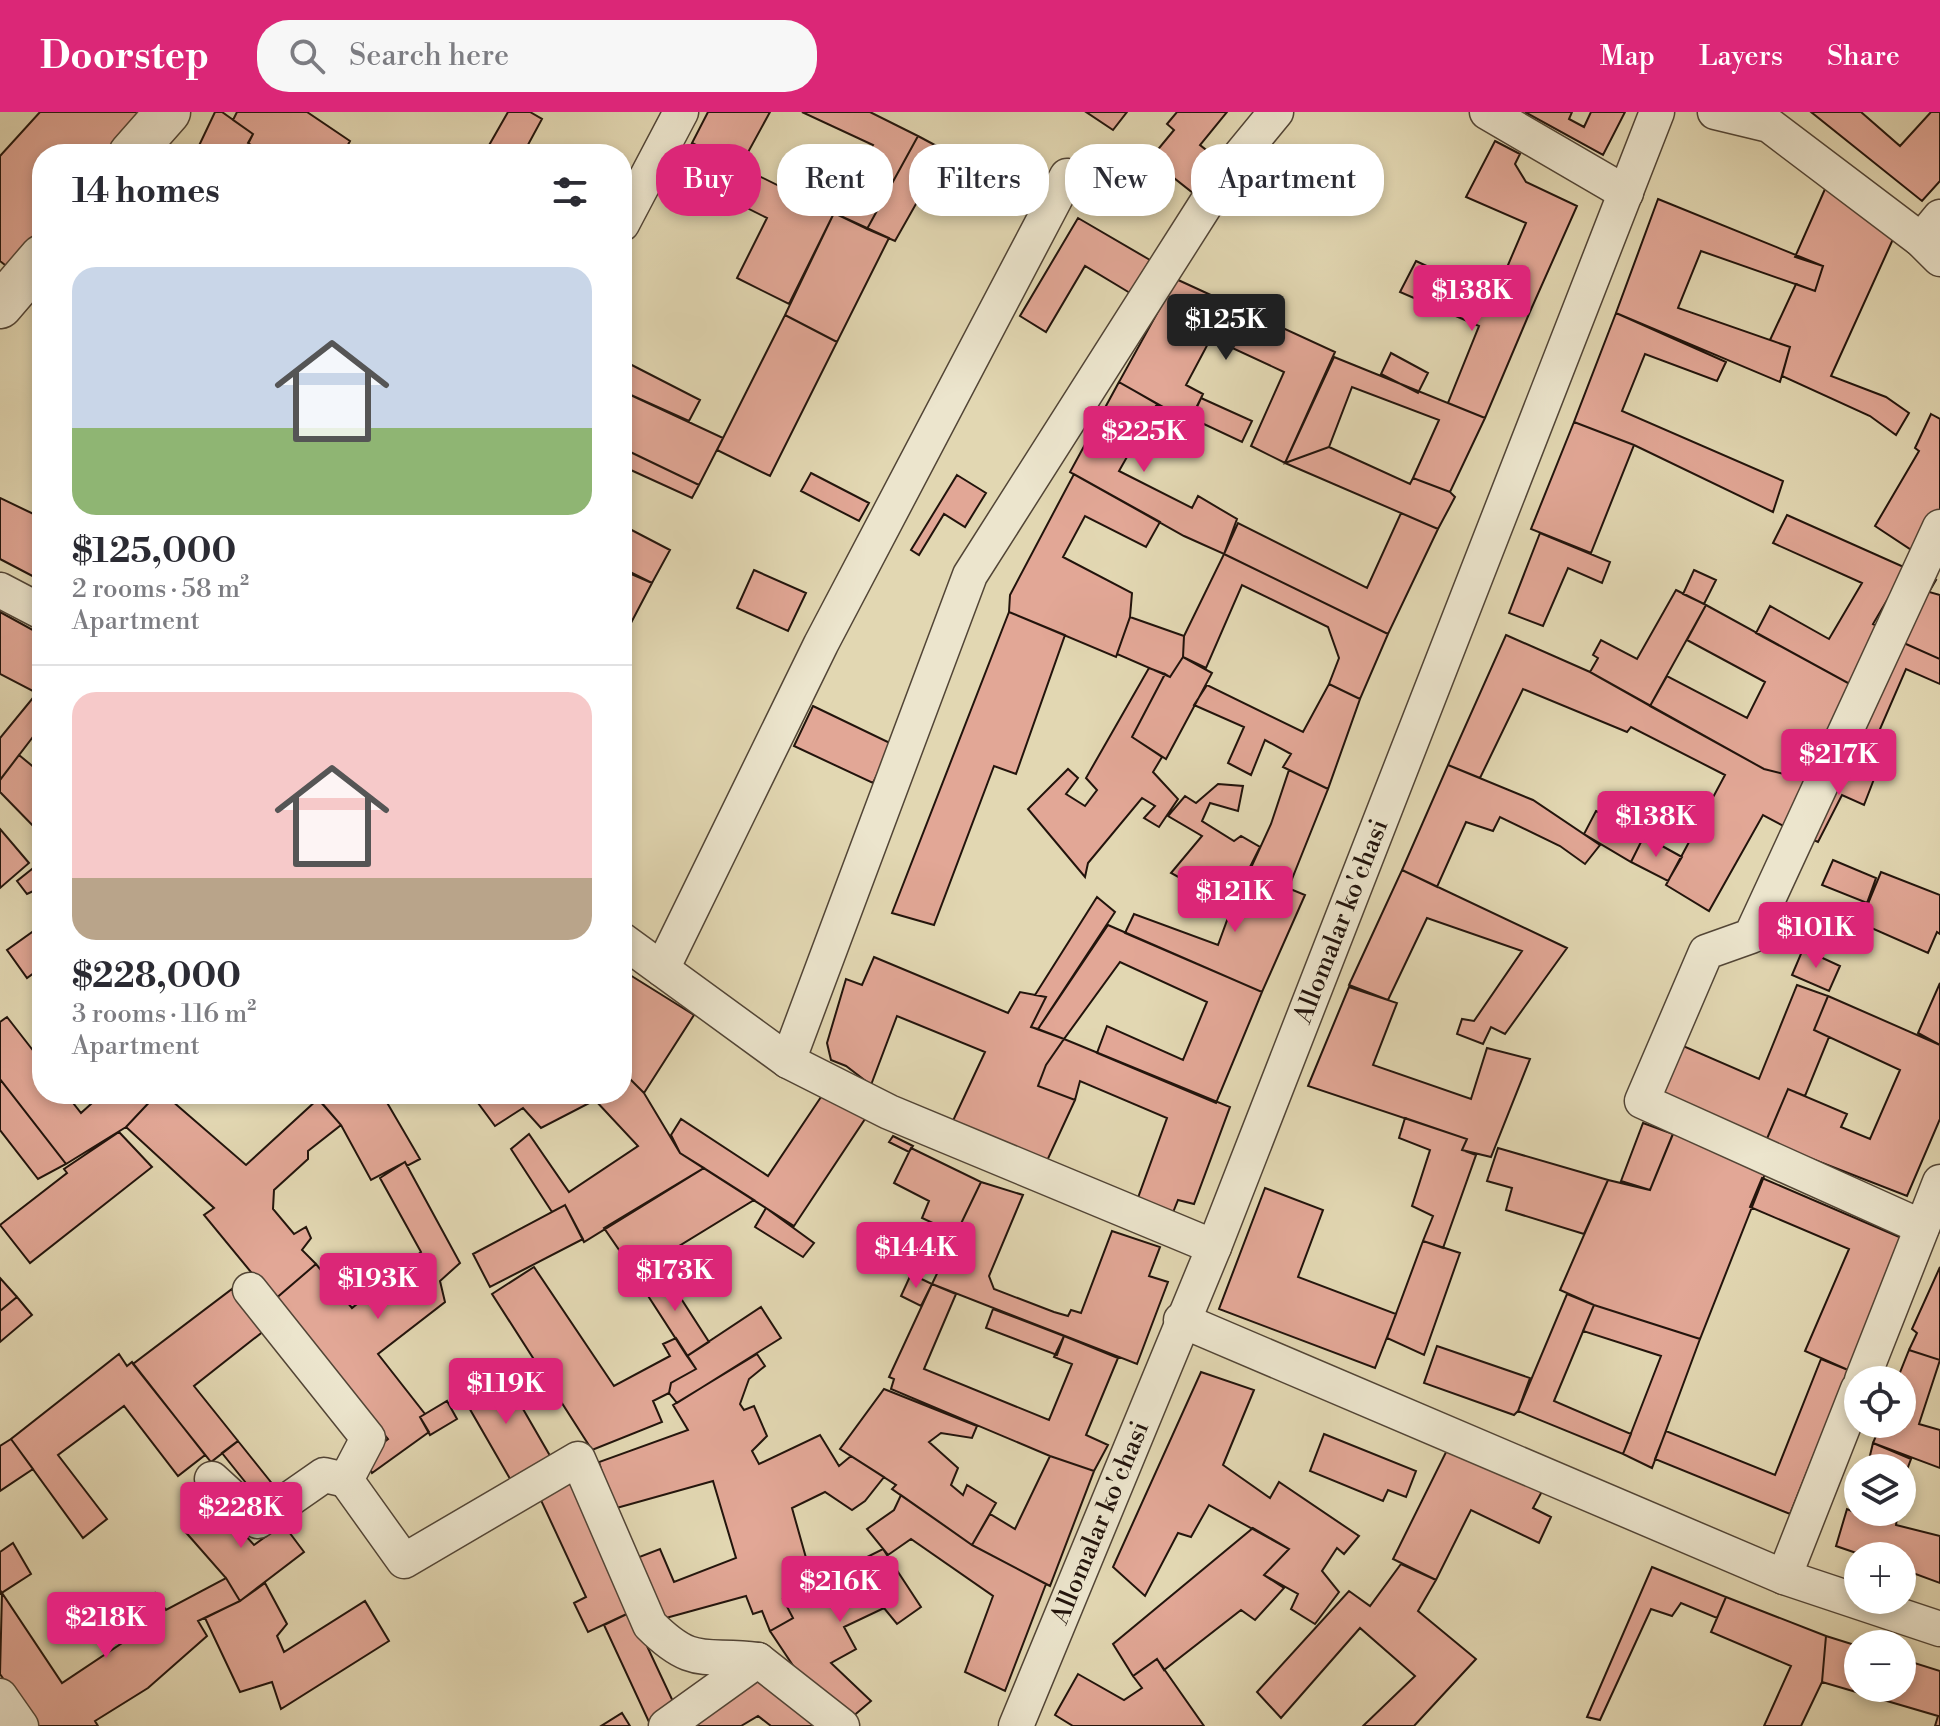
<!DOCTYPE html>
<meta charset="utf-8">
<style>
:root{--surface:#fff;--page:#f7f7f7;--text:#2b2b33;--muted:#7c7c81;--line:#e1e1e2;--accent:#db2777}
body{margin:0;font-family:"Libre Bodoni",serif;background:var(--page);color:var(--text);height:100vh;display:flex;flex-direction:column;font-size:30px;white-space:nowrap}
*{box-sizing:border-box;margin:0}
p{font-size:26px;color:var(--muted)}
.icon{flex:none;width:44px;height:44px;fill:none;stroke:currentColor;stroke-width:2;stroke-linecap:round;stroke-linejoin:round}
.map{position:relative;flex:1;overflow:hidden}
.drawer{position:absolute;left:32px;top:32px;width:600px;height:960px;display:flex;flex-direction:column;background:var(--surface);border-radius:32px;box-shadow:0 4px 12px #0003}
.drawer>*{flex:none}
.hud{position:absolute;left:656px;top:32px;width:760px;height:72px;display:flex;gap:16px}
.fabs{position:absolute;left:1844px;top:1254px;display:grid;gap:16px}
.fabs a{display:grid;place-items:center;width:72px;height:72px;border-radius:50%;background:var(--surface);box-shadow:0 4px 12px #0003;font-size:40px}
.price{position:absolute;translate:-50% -68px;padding:0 18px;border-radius:8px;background:var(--accent);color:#fff;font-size:26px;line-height:52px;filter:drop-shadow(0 2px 4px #0008)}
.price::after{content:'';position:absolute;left:50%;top:48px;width:24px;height:18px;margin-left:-12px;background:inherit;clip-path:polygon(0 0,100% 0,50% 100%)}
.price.selected{background:#222;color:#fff}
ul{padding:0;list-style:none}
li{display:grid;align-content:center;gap:16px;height:424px;padding:0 40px}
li+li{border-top:2px solid var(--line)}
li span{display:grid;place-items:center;height:248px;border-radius:24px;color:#555}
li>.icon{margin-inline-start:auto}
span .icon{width:144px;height:144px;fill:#fffc;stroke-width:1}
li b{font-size:34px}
h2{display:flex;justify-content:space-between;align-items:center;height:96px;padding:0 40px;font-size:34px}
.tag{padding:0 28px;border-radius:32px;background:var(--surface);box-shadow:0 4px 12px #0003;font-size:28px;line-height:72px}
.tag.selected{background:var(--accent);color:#fff}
header{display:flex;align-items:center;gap:48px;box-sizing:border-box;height:112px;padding:0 40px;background:var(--accent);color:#fff}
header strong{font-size:38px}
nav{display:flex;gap:44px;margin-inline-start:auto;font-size:28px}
.search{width:560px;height:72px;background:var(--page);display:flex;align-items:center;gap:20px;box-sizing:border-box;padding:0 28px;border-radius:32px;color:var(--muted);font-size:30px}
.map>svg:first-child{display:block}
.building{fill:#e2a796;stroke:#22140c;stroke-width:2}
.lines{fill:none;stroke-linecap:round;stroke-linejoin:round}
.minor-casing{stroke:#524536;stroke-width:37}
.tertiary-casing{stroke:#524536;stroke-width:47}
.minor{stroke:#ece5cd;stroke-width:34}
.tertiary{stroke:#ece5cd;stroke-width:44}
.labels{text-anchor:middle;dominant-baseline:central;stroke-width:8;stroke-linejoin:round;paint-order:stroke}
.street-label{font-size:26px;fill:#22140c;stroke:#ece5cd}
</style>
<header>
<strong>Doorstep</strong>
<div class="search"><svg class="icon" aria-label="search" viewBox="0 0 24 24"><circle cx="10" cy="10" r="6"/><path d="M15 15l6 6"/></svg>Search here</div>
<nav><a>Map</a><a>Layers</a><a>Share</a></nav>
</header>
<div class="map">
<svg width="1940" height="1614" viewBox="0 0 1940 1614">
<rect width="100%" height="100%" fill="#e2d7b2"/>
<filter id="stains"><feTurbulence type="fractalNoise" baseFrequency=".0025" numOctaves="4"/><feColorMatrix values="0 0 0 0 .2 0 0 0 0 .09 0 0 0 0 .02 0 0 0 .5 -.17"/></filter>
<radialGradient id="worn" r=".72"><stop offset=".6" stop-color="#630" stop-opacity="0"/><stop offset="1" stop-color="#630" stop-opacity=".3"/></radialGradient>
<path class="building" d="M40,0H149L112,42H42V121L10,157L0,149V44Z
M215,0H222L253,22L243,42H195Z
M237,0H307L350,29L343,42H266L248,31L253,22L233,8Z
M508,0H530L542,7L523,42H484Z
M708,0H770L740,55L692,31Z
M802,0H870L918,24L867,117L834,101L873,33Z
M1086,0H1127L1113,18Z
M1177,0H1227L1200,33L1219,48L1193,81L1150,47L1174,18L1167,12Z
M1525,0H1572L1569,7L1584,15L1591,0H1625L1603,43Z
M1811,0H1861L1900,34L1931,0H1940V69L1922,89Z
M918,24L946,39L895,129L867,117Z
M1495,29L1520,42L1515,52L1526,70L1577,94L1529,202L1493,188L1526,111L1466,85Z
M692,31L834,101L789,192L737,166L767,106L677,61Z
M1829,68L1894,125L1831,264L1886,285L1909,301L1896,323L1870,304L1782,264L1790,235L1770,228L1796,172L1815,179L1823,154L1795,145Z
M1658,87L1823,154L1815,179L1701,139L1678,196L1790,235L1780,270L1616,201Z
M834,101L889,126L837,230L785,203Z
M1078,106L1150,148L1130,181L1085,154L1046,220L1020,204Z
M1416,149L1529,202L1485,306L1448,291L1479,214L1400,180Z
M1176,167L1335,240L1285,351L1251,334L1284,260L1211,226L1186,273L1203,282L1190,310L1119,270Z
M1616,201L1726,250L1717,269L1645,242L1622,299L1783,369L1773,400L1634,333L1574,310Z
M785,203L837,230L770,364L717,338Z
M1391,241L1428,261L1418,281L1381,262Z
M1334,245L1485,306L1450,380L1413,366L1439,308L1352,275L1329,335L1285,351Z
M622,248L700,288L689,309L622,279Z
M1119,270L1157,292L1119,359L1192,396L1198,384L1237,407L1224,442L1184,424L1070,360Z
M622,279L723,326L699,373L622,336Z
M1201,286L1252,309L1242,330L1191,306Z
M1931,302L1940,307V402L1916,441L1875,414L1919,339L1915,336Z
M1574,310L1634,333L1591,441L1531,417Z
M1329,335L1410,372L1413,366L1450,380L1455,385L1438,417L1285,351Z
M622,336L699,373L692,386L622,354Z
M811,361L869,391L859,409L801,379Z
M1074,362L1160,410L1146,435L1085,404L1063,445L1132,481L1130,505L1116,545L1009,500L1010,483Z
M957,363L986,381L965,415L944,402L919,443L911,438Z
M0,386L42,406V469L0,447Z
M1401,401L1438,417L1388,522L1224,442L1238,411L1367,476Z
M1787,403L1906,456L1873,512L1885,518L1859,577L1756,521L1770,494L1829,527L1862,471L1773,431Z
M622,413L670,438L652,471L622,456Z
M1540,421L1610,450L1602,471L1568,456L1543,514L1509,501Z
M1224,442L1388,522L1360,587L1329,572L1339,546L1328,515L1242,473L1206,556L1183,545L1184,524Z
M622,458L652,471L622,528Z
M754,458L806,481L788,519L737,496Z
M1694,458L1716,468L1704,492L1683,482Z
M1925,463L1936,468L1929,480L1940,483V547L1897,528Z
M1676,478L1706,493L1650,594L1590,560L1598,546L1593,543L1601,528L1637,547Z
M1706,493L1859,577L1815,670L1764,657L1650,594L1667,564L1747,606L1765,570L1687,528Z
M0,500L42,523V613L0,668V626L37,581L0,562Z
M1009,500L1065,523L1016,662L994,654L934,813L892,801Z
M1130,505L1184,524L1183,545L1170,565L1117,542Z
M1506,523L1590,560L1764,657L1815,670L1791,718L1763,703L1709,799L1666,773L1725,663L1631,615L1627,620L1523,577L1480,666L1448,653Z
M1897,528L1940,547V572L1906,557L1864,654L1846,646Z
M1183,545L1212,561L1166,647L1132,625L1165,562L1170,565Z
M1149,556L1165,562L1132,625L1162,645L1153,660L1178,687L1159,715L1144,706L1155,694L1142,686L1088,751L1085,765L1028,697L1068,657L1078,666L1066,682L1085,694L1097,678L1086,666Z
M1329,572L1360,587L1328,677L1283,655L1291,642L1265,628L1251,663L1228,651L1244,615L1194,593L1207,573L1303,620Z
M813,594L892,632L873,671L794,634Z
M19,643L42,662V723L0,680V668Z
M1838,649L1874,667L1864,693L1842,683L1818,730L1804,724Z
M1448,653L1533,688L1600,733L1585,752L1560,734L1500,705L1493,719L1466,710L1437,775L1402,758Z
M1289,658L1328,677L1288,777L1249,760L1271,712Z
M1218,672L1243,674L1238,699L1210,691L1202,709L1234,729L1241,724L1260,735L1237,781L1219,769L1204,779L1171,761L1202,724L1168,704L1185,684L1196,691Z
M1596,699L1644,724L1631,750L1584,722Z
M0,717L29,751L0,776Z
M1644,724L1682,745L1668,769L1631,750Z
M1833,748L1876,766L1867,791L1822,773Z
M42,749V775L27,782L17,769Z
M1402,758L1567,836L1505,922L1491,915L1483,932L1457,922L1462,907L1474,909L1522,839L1427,806L1388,888L1349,873Z
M1249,760L1305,783L1262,880L1125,821L1134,802L1218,833L1237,781Z
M1881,760L1940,783V822L1937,820L1928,841L1860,811Z
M1097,785L1115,800L1038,917L1031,915L1046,885L1035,883Z
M42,813V855L27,866L7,838Z
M1108,813L1262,880L1216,991L1097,941L1107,914L1183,948L1207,890L1120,850L1064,927L1038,917Z
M1803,837L1840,854L1829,879L1792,863Z
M874,845L1008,901L1020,880L1046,885L1031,915L1064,927L1046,953L1038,974L1075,988L1046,1051L951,1013L985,940L897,904L871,973L846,954L831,948L827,931L846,867L862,873Z
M622,858L694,903L644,981L622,959Z
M1940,871V933L1918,921Z
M1797,873L1828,884L1814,918L1829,925L1805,984L1788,977L1766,1029L1658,984L1681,933L1759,967Z
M1349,875L1397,891L1373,953L1471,987L1487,936L1530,947L1491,1045L1462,1038L1467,1027L1308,974Z
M1828,884L1940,933V1007L1907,1084L1766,1029L1788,977L1847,1002L1841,1015L1870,1027L1900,958L1814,918Z
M7,905L42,950V982H66L81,1001L102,982H157L126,1015L66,1052L0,967V910Z
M1064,927L1230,995L1194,1092L1178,1088L1170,1108L1135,1094L1167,1006L1080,969L1075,988L1038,974L1046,953Z
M622,959L644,981L680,1041L704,1056L584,1130L565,1093L552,1100L511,1037L529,1022L569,1080L638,1034L595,988L541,1016L523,996L495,1014L478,991L490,982H622Z
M0,967L66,1052L38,1067L0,1018Z
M157,982H164L246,1053L318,987L341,1013L308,1039V1047L274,1078L273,1097L294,1122L306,1115L311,1126L302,1138L316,1152L274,1188L204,1103L214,1096L126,1015Z
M382,982L420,1047L407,1054L405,1050L371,1068L341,1013L315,983Z
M823,982L865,1007L794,1114L680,1041L671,1023L681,1007L768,1064Z
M1405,1006L1467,1027L1462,1038L1476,1043L1443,1136L1423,1129L1433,1104L1412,1094L1430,1038L1399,1026Z
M1643,1011L1673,1022L1650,1078L1621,1069Z
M1674,1019L1765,1062L1700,1227L1594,1193L1560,1178L1608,1068L1650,1078Z
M119,1020L152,1055L30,1151L0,1113L67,1061L64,1057Z
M893,1024L913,1034L909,1040L889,1030Z
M911,1036L981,1070L956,1122L922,1106L929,1089L894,1071Z
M1498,1036L1608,1068L1584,1122L1506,1098L1512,1076L1487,1069Z
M405,1050L460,1151L440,1169L445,1190L378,1242L425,1302L420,1305L429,1320L372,1361L367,1352L373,1339L388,1327L274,1188L316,1152L352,1196L421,1140L380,1066Z
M704,1056L754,1088L635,1161L604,1116Z
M1762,1066L1904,1127L1848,1258L1805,1239L1849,1137L1750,1095Z
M981,1070L1023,1083L989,1164L994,1177L1054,1200L1068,1204L1071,1198L1081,1201L1112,1119L1160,1135L1149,1164L1168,1170L1137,1252L932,1172Z
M1265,1076L1323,1098L1298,1165L1396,1202L1375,1256L1219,1197Z
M565,1093L583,1127L490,1175L473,1142Z
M766,1096L814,1131L803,1145L755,1115Z
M1423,1129L1460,1141L1424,1243L1387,1226Z
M534,1155L614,1274L670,1244L663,1232L676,1226L696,1257L671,1271L669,1281L653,1289L662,1310L592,1338L492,1182Z
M1940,1155V1248L1909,1238L1917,1221L1912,1217Z
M662,1157L709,1230L687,1244L641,1173Z
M911,1162L932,1172L921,1194L901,1184Z
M0,1166L17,1185L0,1199Z
M932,1172L956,1182L924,1257L1049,1308L1072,1252L1054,1245L1064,1224L1118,1246L1086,1323L1108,1333L1094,1359L1050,1344L891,1277L894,1267L889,1265Z
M232,1177L265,1218L194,1274L238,1329L211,1350L133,1252Z
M1567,1182L1594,1193L1554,1289L1631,1322L1623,1342L1518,1299Z
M17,1185L32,1203L0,1230V1199Z
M1594,1193L1700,1227L1652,1356L1623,1342L1661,1244L1583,1219Z
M761,1195L781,1226L677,1291L669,1281L671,1271L696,1257L687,1244Z
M993,1197L1064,1224L1057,1243L986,1216Z
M1437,1234L1530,1266L1518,1299L1514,1303L1424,1271Z
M1909,1238L1940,1248L1919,1312L1940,1318V1356L1873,1331L1881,1312H1902V1268H1897Z
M119,1242L127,1254L132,1250L205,1343L178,1364L124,1294L58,1343L107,1407L83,1426L11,1327Z
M757,1242L765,1254L749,1267L740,1292L744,1298L754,1294L767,1324L752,1339L759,1352L820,1323L839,1354L851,1344L884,1365L865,1389L852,1398L825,1380L792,1396L810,1460L796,1468L799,1479L783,1487L793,1506L770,1519L762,1499L753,1502L746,1484L655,1509L634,1447L660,1437L674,1470L736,1446L713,1369L613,1397L599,1350L688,1318L673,1293Z
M1821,1247L1848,1258L1790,1402L1655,1347L1666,1319L1775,1363Z
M500,1257L553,1349L513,1372L460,1280Z
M1201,1260L1254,1278L1223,1353L1270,1386L1279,1370L1359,1424L1344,1442L1337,1436L1322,1459L1339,1480L1315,1512L1291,1497L1298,1482L1264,1463L1289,1437L1209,1393L1191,1425L1178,1421L1145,1484L1113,1455Z
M884,1277L977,1314L972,1326L941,1321L929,1330L958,1356L951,1373L963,1383L967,1373L996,1391L972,1433L892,1377L896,1373L840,1337Z
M447,1289L457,1307L430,1323L420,1305Z
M1324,1322L1416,1359L1406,1385L1388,1378L1383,1389L1310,1359Z
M1453,1326L1546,1372L1533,1396L1551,1405L1539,1431L1471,1398L1436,1468L1393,1447Z
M11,1327L33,1357L0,1379V1334Z
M238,1329L278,1379L262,1391L222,1341Z
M1873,1331L1911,1347L1902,1371V1356H1867Z
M1050,1344L1094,1359L1050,1474L972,1433L990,1402L1015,1417Z
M576,1366L631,1500L588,1520L574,1491L586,1485L539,1384Z
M901,1383L972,1433L1046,1472L1005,1579L965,1560L993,1484L911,1427L888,1443L867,1417L894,1398Z
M1858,1387V1400H1891L1890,1404L1897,1406L1896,1413L1940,1424V1471L1902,1457V1444H1865L1836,1434L1847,1397L1854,1400Z
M213,1388L254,1433L283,1412L304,1440L240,1489L226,1466L182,1416Z
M1253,1416L1289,1437L1264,1463L1284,1476L1255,1508L1241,1498L1164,1558L1157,1547L1133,1564L1113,1532Z
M13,1431L31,1462L0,1482V1440Z
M883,1437L921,1495L897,1512L884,1496L844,1515L856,1537L831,1551L871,1589L851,1606L804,1570L770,1519L793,1506L783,1487Z
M1401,1452L1436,1468L1418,1499L1476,1547L1414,1614H1363L1415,1564L1360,1516L1281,1606L1257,1580L1349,1479L1370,1494Z
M1652,1455L1726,1485L1717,1506L1681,1491L1672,1504L1651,1497L1600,1608L1587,1605Z
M226,1466L240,1489L198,1509L207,1524L148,1576L95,1609L98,1614H36L0,1562L2,1481L62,1571L128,1527L127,1523L142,1512L130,1500L155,1481L166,1498Z
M265,1471L287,1512L277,1524L284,1540L365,1489L389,1529L281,1597L272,1570L240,1580L205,1506L240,1489Z
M1726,1485L1826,1524L1822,1570L1801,1614H1764L1791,1554L1711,1520Z
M631,1500L677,1598L649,1610L604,1513Z
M1826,1524L1858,1534V1576H1902V1547L1940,1559V1614H1935L1938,1604L1822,1570Z
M1157,1547L1204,1614H1073L1055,1603L1078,1562L1124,1588L1142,1576L1133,1564Z
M758,1566L826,1614H771L758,1604L741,1614H684Z
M622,1601L630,1614H601Z"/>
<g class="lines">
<g class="minor-casing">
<g id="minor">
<path d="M1487,0L1626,81"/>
<path d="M1715,0L1769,13L1921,128L1940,147"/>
<path d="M622,112L681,0"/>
<path d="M1921,128L1940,105"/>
<path d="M0,478L42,500"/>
<path d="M622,828L788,949L889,1000L1214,1135"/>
<path d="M662,857L821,532L1067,64"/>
<path d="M788,949L970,463L1225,62L1276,0"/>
<path d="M1922,1115L1642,989L1706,840L1751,824L1940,415"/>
<path d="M250,1178L368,1326L346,1368L404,1449L578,1347L650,1513C694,1557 704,1541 758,1548"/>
<path d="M1181,1208L1784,1465L1940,1517"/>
<path d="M1862,1268L1940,1070"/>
<path d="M212,1367L258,1409L324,1363L346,1368"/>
<path d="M1784,1465L1858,1277"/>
<path d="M0,1584L21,1614"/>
<path d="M666,1614L758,1548L842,1614"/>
<path id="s1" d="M1016,1614L1214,1135L1657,0"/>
</g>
</g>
<g class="tertiary-casing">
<path id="tertiary" d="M131,42L168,0
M0,194L42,145"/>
</g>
<use href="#minor" class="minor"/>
<use href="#tertiary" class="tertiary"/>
</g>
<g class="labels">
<g class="street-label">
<text stroke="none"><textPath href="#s1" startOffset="868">Allomalar ko'chasi</textPath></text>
<text stroke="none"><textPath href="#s1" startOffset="220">Allomalar ko'chasi</textPath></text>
</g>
</g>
<rect width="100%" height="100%" filter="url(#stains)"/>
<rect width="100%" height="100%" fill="url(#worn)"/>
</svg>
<div class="fabs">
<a><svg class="icon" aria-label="locate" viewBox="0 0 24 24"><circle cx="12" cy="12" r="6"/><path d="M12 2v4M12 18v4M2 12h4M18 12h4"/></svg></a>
<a><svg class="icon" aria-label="layers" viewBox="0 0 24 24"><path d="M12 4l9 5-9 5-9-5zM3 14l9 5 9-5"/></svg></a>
<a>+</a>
<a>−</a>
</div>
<b class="price" style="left:1472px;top:221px">$138K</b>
<b class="price selected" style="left:1226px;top:250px">$125K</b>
<b class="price" style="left:1144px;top:362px">$225K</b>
<b class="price" style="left:1839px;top:685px">$217K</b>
<b class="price" style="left:1656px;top:747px">$138K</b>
<b class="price" style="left:1235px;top:822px">$121K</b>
<b class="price" style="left:1816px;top:858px">$101K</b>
<b class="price" style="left:916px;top:1178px">$144K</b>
<b class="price" style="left:675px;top:1201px">$173K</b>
<b class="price" style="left:378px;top:1209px">$193K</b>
<b class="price" style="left:506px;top:1314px">$119K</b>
<b class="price" style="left:241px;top:1438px">$228K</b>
<b class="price" style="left:840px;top:1512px">$216K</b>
<b class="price" style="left:106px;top:1548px">$218K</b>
<div class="hud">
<a class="tag selected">Buy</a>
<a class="tag">Rent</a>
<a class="tag">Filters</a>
<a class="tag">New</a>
<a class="tag">Apartment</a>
</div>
<section class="drawer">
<h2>14 homes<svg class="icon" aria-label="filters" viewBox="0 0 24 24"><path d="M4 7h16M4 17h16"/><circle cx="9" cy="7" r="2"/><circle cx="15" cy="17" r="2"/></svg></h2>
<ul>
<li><span style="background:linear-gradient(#c9d6e8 65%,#8fb573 0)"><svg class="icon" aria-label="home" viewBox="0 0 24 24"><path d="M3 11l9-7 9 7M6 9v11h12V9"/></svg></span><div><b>$125,000</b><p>2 rooms · 58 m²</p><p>Apartment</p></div></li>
<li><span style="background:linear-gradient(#f6c9c9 75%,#b9a48a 0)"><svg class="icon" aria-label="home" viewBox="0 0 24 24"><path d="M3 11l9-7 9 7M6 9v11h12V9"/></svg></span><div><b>$228,000</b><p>3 rooms · 116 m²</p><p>Apartment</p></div></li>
</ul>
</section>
</div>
